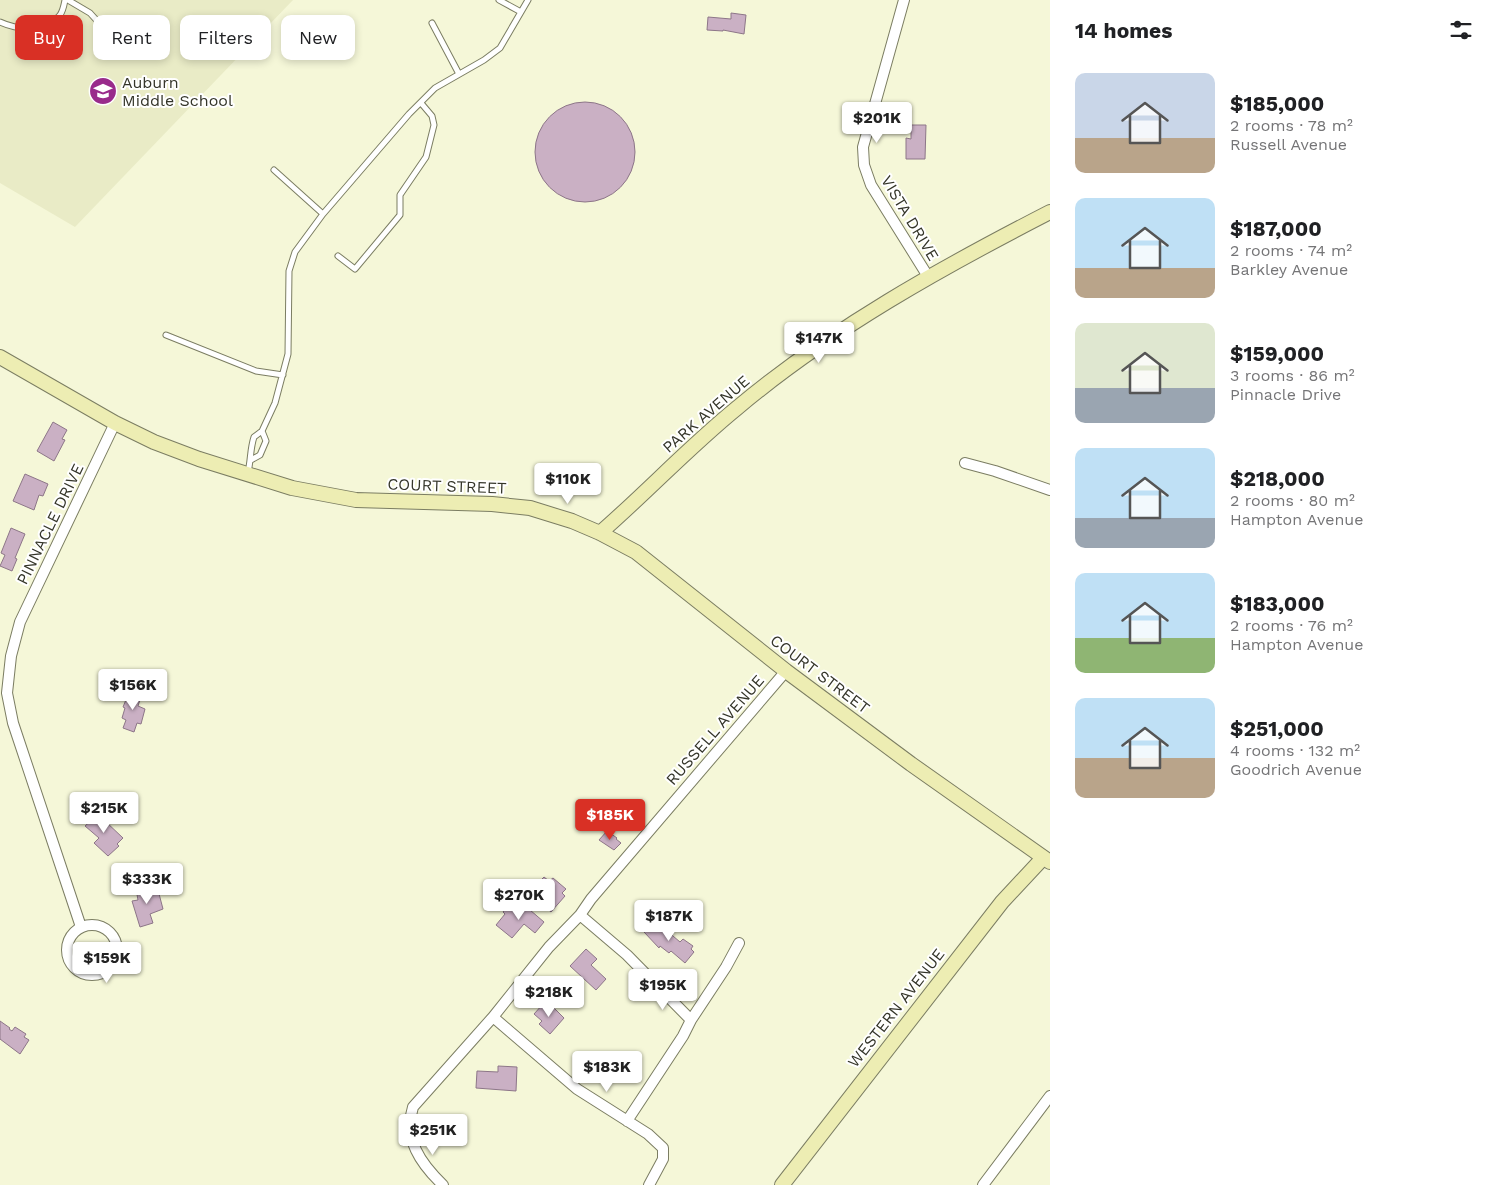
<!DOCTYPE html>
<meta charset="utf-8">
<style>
:root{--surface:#fff;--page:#f6f6f6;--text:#202124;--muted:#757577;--accent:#d93025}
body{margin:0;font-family:"Work Sans",sans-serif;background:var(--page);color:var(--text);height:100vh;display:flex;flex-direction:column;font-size:19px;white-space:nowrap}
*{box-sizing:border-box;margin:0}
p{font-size:16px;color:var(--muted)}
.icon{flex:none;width:28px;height:28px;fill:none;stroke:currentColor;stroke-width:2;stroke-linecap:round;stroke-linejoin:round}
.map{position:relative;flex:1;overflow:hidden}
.details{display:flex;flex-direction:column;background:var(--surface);width:450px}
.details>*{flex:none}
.top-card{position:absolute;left:15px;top:15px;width:475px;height:45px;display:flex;gap:10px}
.price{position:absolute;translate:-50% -42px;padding:0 11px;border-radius:5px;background:#fff;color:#222;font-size:16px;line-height:32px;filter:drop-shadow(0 1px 2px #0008)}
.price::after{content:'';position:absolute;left:50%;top:30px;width:15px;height:11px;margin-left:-8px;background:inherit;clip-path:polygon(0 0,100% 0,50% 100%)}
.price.current{background:var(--accent);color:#fff}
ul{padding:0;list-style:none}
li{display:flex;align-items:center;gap:15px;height:125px;padding:0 25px}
li span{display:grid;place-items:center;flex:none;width:140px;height:100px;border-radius:10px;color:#555}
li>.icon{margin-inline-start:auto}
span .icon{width:60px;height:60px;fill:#fffc;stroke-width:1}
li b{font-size:21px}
h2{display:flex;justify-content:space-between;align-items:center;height:60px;padding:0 25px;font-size:21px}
.chip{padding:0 18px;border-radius:10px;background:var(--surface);box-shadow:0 2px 8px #0003;font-size:18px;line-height:45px}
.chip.current{background:var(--accent);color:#fff}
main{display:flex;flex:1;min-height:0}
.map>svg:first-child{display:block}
.built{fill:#e9ebc6}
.building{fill:#cab0c4;stroke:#8d7688}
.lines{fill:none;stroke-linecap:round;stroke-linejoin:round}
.lane-casing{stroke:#7b7d62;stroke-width:7}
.street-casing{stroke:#7b7d62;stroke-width:12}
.secondary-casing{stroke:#7b7d62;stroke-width:16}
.lane{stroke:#fff;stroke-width:5}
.street{stroke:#fff;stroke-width:10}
.secondary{stroke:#ededb3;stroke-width:14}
.labels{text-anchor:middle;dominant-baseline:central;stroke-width:4;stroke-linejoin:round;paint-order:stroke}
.poi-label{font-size:16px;fill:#343529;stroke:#fff;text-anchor:start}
.street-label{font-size:16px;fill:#343529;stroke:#fff}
</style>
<main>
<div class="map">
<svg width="1050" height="1185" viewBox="0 0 1050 1185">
<rect width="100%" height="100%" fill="#f5f7d8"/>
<path class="built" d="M0,0H293L75,227L0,183Z"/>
<path class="building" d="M731,13L746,15L744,34L723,30V31L707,30L708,17L731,19Z
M535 152a50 50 0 1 1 100 0a50 50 0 1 1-100 0Z
M911,125H926L925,159H906V138L911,139Z
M53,422L67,430L62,439L65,440L54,461L37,451Z
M25,474L48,484L43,496L39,495L34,510L13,501Z
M11,528L25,534L15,558L17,559L12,571L0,566L5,555L1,553Z
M130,690L142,693L138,706L145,709L141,724L137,723L134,732L123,728L126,720L122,718L125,708L123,707Z
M103,810L108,815L104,820L123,838L117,844L119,846L108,856L94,843L99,838L85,826Z
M607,831L617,838L616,839L621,843L614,850L599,840Z
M544,877L549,881L553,878L566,889L562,893L565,896L551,912L535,898L544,887L539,882Z
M143,887V890L152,887L153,891L158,890L163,909L150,914L153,923L140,927L132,901L138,900L136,889Z
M523,904L544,922L535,933L524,924L512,938L496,925L505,914L503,912L509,905L517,912Z
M658,918L661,921L659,924L680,942L683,939L693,946L691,949L694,952L685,963L671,951L669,953L660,946L659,948L644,932Z
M586,949L597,959L591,965L606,979L596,990L570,966Z
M543,1004L551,1012L554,1008L564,1018L550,1034L539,1024L542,1021L534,1014Z
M0,1021L10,1028L9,1029L12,1031L15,1027L26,1034L24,1037L29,1040L20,1054L0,1039Z
M498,1066L517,1067L516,1091L476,1088L477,1071L498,1072Z"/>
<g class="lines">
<g class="lane-casing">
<path id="lane" d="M68,0L90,13L100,24
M499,0L521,12
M0,22C17,30 47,33 60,15C63,11 64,5 65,0
M432,23L459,74
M274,170L323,214
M338,256L355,269L400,215V195L426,157L434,125L432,116L421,103
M166,335L256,371L283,375
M251,460L260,455L266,441L262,431
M248,472C251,460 250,449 254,437L262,431L275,403L288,354L289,271L295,252L323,214L409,114L435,88L484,60L500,48L528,0"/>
</g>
<g class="street-casing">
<path id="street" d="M904,0L863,147L864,165L871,185L929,278
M965,463L995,471L1050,490
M580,915L627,955L691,1020L683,1036L627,1121
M67 950a25 25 0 1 1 50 0a25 25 0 1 1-50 0Z
M81,927L13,723L7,693L11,656L20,622L115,423
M493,1017L577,1089L648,1134L663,1148V1159L649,1185
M691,1020L726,967L739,943
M443,1185C421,1164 403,1139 413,1107L493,1017L549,947L580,915L591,899L786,671
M983,1185L1050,1096"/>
</g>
<g class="secondary-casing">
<path id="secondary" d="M0,357L115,423L154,442L199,459L292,488L356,500L492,504L530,508L572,521L600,533L636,552L786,671L911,764L1050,862
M600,533C647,492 689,447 737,408C831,329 941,268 1050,212
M782,1185L1002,902L1043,858"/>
</g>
<use href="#lane" class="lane"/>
<use href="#street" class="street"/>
<use href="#secondary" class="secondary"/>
</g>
<defs>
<g id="school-disc" transform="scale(1.4375)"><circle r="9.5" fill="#992b8b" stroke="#fff"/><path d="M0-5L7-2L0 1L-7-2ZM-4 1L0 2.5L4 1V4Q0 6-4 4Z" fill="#fff"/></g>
</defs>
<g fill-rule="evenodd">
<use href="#school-disc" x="103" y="91"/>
</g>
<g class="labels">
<g class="poi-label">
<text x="122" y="82">Auburn<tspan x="122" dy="18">Middle School</tspan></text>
</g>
<g class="street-label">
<text transform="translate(910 218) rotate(59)">VISTA DRIVE</text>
<text transform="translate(706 414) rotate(-41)">PARK AVENUE</text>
<text transform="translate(447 486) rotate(2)">COURT STREET</text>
<text transform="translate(50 524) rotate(-64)">PINNACLE DRIVE</text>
<text transform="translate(820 674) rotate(37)">COURT STREET</text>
<text transform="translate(715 730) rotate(-49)">RUSSELL AVENUE</text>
<text transform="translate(896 1008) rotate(-52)">WESTERN AVENUE</text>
</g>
</g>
</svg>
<b class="price" style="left:877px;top:144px">$201K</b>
<b class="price" style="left:819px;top:364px">$147K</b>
<b class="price" style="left:568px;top:505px">$110K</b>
<b class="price" style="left:133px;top:711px">$156K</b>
<b class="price" style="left:104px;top:834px">$215K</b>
<b class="price current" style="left:610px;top:841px">$185K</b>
<b class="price" style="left:147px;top:905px">$333K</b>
<b class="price" style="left:519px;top:921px">$270K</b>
<b class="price" style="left:669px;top:942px">$187K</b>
<b class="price" style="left:107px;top:984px">$159K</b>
<b class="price" style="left:663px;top:1011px">$195K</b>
<b class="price" style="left:549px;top:1018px">$218K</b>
<b class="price" style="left:607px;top:1093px">$183K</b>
<b class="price" style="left:433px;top:1156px">$251K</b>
<div class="top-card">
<a class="chip current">Buy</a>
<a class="chip">Rent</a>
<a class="chip">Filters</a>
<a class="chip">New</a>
</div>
</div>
<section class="details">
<h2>14 homes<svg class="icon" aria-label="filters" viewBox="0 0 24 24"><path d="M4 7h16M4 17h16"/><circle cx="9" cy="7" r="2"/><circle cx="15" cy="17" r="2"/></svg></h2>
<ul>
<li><span style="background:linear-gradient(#c9d6e8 65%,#b9a48a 0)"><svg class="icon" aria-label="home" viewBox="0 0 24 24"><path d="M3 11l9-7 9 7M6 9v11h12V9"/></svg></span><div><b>$185,000</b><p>2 rooms · 78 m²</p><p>Russell Avenue</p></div></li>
<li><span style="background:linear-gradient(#bfe0f5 70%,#b9a48a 0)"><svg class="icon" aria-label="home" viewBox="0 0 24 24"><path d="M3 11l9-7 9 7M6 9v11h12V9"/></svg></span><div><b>$187,000</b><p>2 rooms · 74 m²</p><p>Barkley Avenue</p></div></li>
<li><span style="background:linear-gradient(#dfe7d0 65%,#9aa5b1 0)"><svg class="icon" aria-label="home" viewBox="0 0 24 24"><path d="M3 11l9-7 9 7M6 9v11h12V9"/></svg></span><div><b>$159,000</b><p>3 rooms · 86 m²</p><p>Pinnacle Drive</p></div></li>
<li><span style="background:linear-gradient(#bfe0f5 70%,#9aa5b1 0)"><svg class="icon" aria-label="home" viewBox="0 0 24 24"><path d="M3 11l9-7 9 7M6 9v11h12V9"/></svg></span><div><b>$218,000</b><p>2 rooms · 80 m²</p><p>Hampton Avenue</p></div></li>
<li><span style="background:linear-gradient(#bfe0f5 65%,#8fb573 0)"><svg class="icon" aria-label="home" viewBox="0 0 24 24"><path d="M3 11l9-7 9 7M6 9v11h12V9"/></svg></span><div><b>$183,000</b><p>2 rooms · 76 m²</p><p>Hampton Avenue</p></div></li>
<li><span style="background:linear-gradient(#bfe0f5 60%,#b9a48a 0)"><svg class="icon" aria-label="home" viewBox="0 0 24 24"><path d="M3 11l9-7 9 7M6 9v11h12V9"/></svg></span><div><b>$251,000</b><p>4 rooms · 132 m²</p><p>Goodrich Avenue</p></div></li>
</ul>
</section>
</main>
